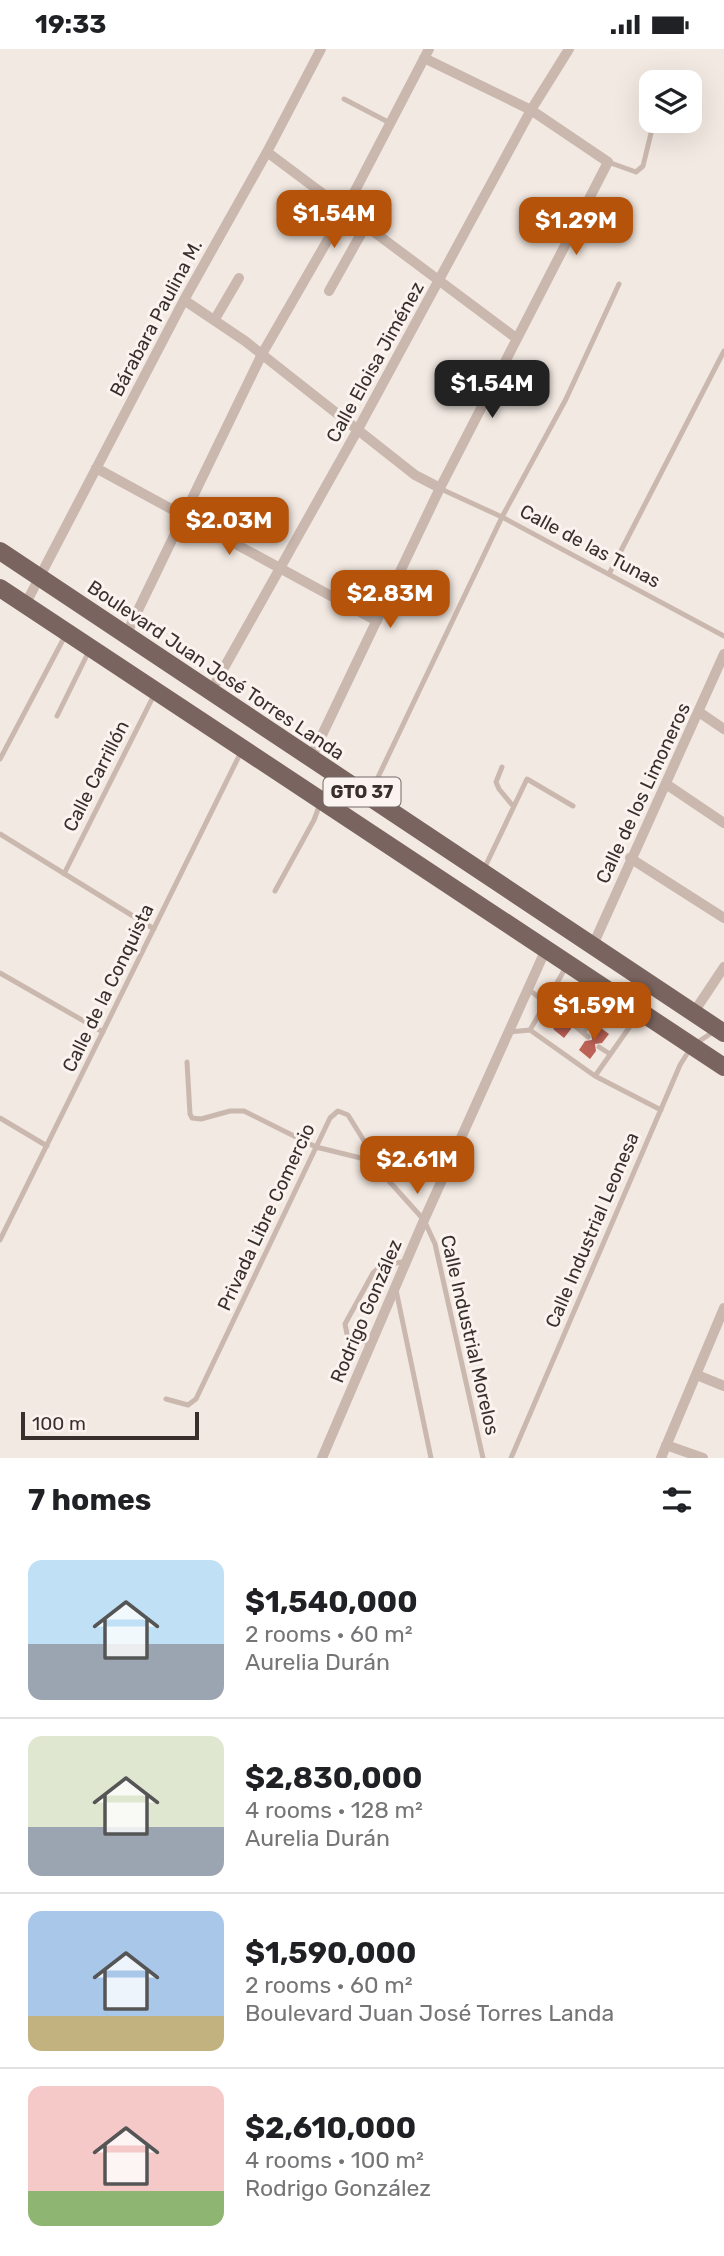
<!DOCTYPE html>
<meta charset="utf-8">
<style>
:root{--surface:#fff;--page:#f2f2f2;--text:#202124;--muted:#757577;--line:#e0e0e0;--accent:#b45309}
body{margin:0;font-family:Rubik,sans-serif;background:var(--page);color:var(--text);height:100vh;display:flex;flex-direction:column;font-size:26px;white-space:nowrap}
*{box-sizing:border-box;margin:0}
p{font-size:23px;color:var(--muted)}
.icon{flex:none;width:38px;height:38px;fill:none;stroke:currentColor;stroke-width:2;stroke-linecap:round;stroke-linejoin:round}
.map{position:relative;height:1409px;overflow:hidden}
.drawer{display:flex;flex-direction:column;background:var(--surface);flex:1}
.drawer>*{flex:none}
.fabs{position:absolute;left:639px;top:21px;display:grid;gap:14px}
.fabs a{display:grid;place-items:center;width:63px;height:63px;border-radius:14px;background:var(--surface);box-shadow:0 7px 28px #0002;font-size:35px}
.scale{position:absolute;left:21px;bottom:18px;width:178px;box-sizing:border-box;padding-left:7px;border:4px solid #392f2c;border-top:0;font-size:19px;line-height:24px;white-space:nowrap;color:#392f2c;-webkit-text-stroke:5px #faf3ef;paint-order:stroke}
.price{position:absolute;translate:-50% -60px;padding:0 16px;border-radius:14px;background:var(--accent);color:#fff;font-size:23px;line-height:46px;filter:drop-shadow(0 2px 4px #0008)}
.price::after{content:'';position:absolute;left:50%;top:42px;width:21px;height:16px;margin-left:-10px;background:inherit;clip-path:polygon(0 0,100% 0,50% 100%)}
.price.current{background:#222;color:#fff}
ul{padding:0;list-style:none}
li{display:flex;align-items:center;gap:21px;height:175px;padding:0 28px}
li+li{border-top:2px solid var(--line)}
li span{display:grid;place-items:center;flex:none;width:196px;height:140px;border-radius:14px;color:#555}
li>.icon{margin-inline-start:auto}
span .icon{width:84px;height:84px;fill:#fffc;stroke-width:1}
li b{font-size:30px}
h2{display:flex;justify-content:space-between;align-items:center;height:84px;padding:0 28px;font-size:30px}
.status{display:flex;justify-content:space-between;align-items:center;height:49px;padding:0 35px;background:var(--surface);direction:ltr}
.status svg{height:19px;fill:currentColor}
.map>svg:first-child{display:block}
.building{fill:#bd6256}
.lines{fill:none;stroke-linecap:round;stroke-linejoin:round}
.service{stroke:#cab8af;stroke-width:5}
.minor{stroke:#cab8af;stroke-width:10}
.primary{stroke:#7a645f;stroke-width:18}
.labels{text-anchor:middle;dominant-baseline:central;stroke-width:6;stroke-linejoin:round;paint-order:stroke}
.shield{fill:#faf3ef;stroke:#736a66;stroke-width:2}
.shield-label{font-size:18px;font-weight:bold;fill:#392f2c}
.street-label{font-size:19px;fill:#392f2c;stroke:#faf3ef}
</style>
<div class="status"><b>19:33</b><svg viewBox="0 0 49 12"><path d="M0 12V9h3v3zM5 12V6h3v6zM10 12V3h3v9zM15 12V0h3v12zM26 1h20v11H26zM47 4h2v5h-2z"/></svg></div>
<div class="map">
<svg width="724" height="1409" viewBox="0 0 724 1409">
<rect width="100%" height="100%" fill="#f2e9e2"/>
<path class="building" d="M571,957L582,965L577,972L570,973L571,980L564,989L553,980L560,971L568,970L566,963Z
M597,976L609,985L602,994L595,995L596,1002L590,1010L579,1001L585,992L592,991L591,984Z"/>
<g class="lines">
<path class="service" d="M344,50L390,74
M608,113L636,123L643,117L654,72
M441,440L502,468L724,587
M609,525L724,302
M57,667L89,602
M0,710L65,587
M502,718L496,733L499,740L513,757
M370,745L502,468L566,350L619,235
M0,785L154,880
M484,820L527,730L573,757
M64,825L154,646
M275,842L314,771L320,755
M566,918L530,981L595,1027L638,966
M0,924L103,983
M528,940L563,967
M574,976L588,988
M509,983L530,981
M583,984L606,944
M599,998L610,1005
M187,1013L190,1065L192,1069L201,1070L230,1062H244L316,1098L377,1113
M595,1027L661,1061
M0,1069L47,1097
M0,1191L241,703
M396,1241L431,1409
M370,1295L347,1285L345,1275L373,1224L381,1217L407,1212
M166,1350L188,1356L196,1350L330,1069L338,1062L348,1066L389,1132L424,1171L435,1195L483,1409
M511,1409L680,1016L692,997L713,983"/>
<path class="minor" d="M267,103L516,289
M329,242L366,176
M184,251L245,292L415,426L440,439
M215,270L239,229
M96,419L377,572
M25,556L184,251L267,103L321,0
M126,586L262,305L345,161L429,0
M211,642L357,382L531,61L569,0
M699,663L724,680
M311,709L440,439L608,113L531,61L424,9
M666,735L724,774
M630,809L724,869
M593,896L724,605
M694,963L724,918
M697,1326L724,1337
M666,1396L703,1409
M322,1409L424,1171L546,900
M661,1409L724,1259"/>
<path class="primary" d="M0,502L724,984
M0,539L724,1018"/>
</g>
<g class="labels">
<rect class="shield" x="323.5" y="728.5" width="77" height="29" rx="5"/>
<g class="shield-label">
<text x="362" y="743">GTO 37</text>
</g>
<g class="street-label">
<text transform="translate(156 269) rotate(-62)">Bárabara Paulina M.</text>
<text transform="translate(375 313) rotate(-61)">Calle Eloisa Jiménez</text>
<text transform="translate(590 497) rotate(28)">Calle de las Tunas</text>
<text transform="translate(216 621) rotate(34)">Boulevard Juan José Torres Landa</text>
<text transform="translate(96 727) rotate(-63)">Calle Carrillón</text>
<text transform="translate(643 744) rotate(-65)">Calle de los Limoneros</text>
<text transform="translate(108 939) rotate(-64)">Calle de la Conquista</text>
<text transform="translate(266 1168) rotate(-65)">Privada Libre Comercio</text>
<text transform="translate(592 1181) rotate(-67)">Calle Industrial Leonesa</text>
<text transform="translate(366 1262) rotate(-67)">Rodrigo González</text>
<text transform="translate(470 1286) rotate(77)">Calle Industrial Morelos</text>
</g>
</g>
</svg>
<div class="fabs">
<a><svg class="icon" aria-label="layers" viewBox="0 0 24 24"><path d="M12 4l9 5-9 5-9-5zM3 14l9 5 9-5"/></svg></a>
</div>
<div class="scale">100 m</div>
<b class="price" style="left:334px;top:201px">$1.54M</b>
<b class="price" style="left:576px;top:208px">$1.29M</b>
<b class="price current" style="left:492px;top:371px">$1.54M</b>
<b class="price" style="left:229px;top:508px">$2.03M</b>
<b class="price" style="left:390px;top:581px">$2.83M</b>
<b class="price" style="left:594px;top:993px">$1.59M</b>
<b class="price" style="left:417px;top:1147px">$2.61M</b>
</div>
<section class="drawer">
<h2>7 homes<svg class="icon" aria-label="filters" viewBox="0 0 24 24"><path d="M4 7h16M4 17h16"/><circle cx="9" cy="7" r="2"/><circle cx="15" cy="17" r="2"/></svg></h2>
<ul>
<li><span style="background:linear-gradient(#bfe0f5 60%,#9aa5b1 0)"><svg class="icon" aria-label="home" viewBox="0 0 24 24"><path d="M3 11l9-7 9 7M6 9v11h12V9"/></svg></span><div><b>$1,540,000</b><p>2 rooms · 60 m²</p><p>Aurelia Durán</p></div></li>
<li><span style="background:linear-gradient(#dfe7d0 65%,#9aa5b1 0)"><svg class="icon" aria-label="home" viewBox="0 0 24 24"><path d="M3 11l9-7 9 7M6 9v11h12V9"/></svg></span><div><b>$2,830,000</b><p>4 rooms · 128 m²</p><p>Aurelia Durán</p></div></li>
<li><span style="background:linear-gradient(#a9c7e8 75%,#c2b280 0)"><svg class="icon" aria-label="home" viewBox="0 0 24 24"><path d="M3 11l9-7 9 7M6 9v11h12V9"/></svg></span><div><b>$1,590,000</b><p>2 rooms · 60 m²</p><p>Boulevard Juan José Torres Landa</p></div></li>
<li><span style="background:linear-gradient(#f6c9c9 75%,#8fb573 0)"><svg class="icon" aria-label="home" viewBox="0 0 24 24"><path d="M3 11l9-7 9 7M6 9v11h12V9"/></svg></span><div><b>$2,610,000</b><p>4 rooms · 100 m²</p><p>Rodrigo González</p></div></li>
</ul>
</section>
